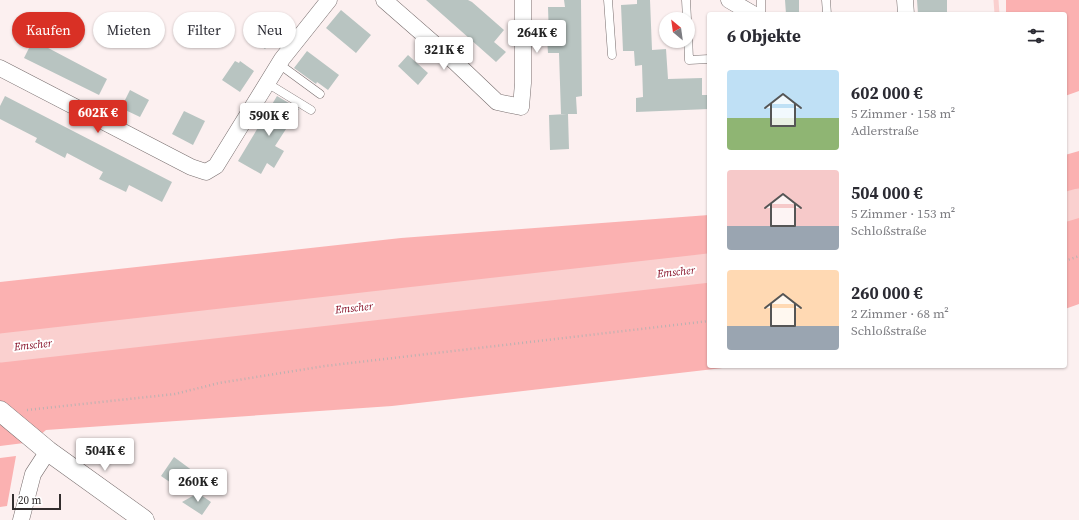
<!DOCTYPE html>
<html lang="de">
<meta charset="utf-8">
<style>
:root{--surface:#fff;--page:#f2f2f3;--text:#2b2b33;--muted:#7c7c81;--accent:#d93025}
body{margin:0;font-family:"Source Serif 4",serif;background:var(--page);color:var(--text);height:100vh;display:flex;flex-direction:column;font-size:15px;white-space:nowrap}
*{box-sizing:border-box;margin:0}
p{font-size:13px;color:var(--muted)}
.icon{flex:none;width:22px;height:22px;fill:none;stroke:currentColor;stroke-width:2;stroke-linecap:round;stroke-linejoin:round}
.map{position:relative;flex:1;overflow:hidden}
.drawer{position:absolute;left:707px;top:12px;width:360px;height:356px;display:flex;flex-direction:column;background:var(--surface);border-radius:4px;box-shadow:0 1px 3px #0004}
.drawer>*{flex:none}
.top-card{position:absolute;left:12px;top:12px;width:380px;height:36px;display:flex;gap:8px}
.needle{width:26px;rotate:331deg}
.fabs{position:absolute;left:659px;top:12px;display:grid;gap:8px}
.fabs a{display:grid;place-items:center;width:36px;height:36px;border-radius:50%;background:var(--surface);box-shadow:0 1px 3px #0004;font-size:20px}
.scale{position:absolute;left:12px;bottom:10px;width:49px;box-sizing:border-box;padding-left:4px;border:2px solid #322d2d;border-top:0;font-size:11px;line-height:14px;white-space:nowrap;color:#322d2d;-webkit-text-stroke:3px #fff;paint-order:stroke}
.price{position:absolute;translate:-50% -34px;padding:0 9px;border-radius:4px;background:#fff;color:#222;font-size:13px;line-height:26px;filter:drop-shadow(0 1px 2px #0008)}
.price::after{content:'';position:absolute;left:50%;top:24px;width:12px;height:9px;margin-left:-6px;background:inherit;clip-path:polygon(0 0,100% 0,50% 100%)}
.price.current{background:var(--accent);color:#fff}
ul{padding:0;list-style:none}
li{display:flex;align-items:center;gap:12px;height:100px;padding:0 20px}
li span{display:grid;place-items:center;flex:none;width:112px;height:80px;border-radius:4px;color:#555}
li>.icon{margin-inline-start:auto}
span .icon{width:48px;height:48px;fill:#fffc;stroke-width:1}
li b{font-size:17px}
h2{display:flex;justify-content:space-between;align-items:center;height:48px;padding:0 20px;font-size:17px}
.chip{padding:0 14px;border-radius:18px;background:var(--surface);box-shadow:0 1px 3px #0004;font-size:14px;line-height:36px}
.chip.current{background:var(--accent);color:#fff}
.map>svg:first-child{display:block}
.green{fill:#fbb1b1}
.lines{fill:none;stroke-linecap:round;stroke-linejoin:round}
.stream{stroke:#fad0cf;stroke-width:5}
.river{stroke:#fad0cf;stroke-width:29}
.building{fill:#b8c4c1}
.service-casing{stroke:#776d6d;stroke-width:9}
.minor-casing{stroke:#776d6d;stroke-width:17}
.tertiary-casing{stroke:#776d6d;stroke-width:21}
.path{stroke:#bbb1b1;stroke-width:2.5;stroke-dasharray:1 3;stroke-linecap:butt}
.service{stroke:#fff;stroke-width:8}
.minor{stroke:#fff;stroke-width:16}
.tertiary{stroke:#fff;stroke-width:20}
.labels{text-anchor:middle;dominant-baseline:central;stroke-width:4;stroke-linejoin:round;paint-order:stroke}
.water-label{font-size:11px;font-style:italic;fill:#860f26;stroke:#fff}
</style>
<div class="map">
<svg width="1079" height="520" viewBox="0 0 1079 520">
<rect width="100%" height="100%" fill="#fcf0f0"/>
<path class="green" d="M1006,0H1079V91L1065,96V14H1006Z
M1079,151V304L1065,309V155Z
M709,215V366H740L392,406L46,430L32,442L0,446V282L401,238Z
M16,456L7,506L0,507V458Z"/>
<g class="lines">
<path class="stream" d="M996,0L997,14"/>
<path class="river" d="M1065,207L1079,203
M0,348L709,268"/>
</g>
<path class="building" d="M426,0H468L472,2L504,30L494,42L506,52L496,62Z
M564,0H581L582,96L576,97L577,114H568L569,149L550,150L549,115L567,114H561L559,53H548L547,37L549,38L548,7H565Z
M637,0H650L652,50L666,49L668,79L702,78V95H709V109L636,112V98L643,97L642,65L635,66L634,51H623L621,5L637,4Z
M785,0H799V14H786Z
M917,0H947V14H918Z
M341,10L371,35L356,53L326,28Z
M265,17L281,31L265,49L249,36Z
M33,40L107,79L99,95L24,58Z
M307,51L339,75L328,90L317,82L316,84L294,68Z
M408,55L428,73L418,85L398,66Z
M235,61L239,63L240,61L254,71L240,92L222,80Z
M130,90L149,100L140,117L121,108Z
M5,96L172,182L162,202L129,185L126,192L99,179L103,172L67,153L65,158L35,142L37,138L0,119V106Z
M277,96L299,109L275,146L284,151L274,168L267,163L261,174L238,161Z
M184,111L205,121L193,145L172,134Z
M174,457L193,471L180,489L161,476Z
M198,493L211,502L202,515L182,502Z"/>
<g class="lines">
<g class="service-casing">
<path id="service" d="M608,0L612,55
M686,0L687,19
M761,0V14
M826,0L827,14
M688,35L689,60L709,59
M279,64L320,94
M267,83L311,110"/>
</g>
<g class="minor-casing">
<path id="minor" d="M384,0L455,62L497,102L521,107L523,83V0
M729,0L753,14
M905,0L906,14
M0,68L191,167L206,172L216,166L282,59L329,0
M21,520L33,474L48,451"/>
</g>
<g class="tertiary-casing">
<path id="tertiary" d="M0,411L48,451L144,520"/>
</g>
<path class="path" d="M1065,261L1079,256
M27,410L175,394L219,383L325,366L709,321"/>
<use href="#service" class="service"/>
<use href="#minor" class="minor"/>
<use href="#tertiary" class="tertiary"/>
</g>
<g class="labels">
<g class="water-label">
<text transform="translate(676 272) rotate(-6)">Emscher</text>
<text transform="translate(354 308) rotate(-6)">Emscher</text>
<text transform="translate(33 345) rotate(-6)">Emscher</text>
</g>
</g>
</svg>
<div class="fabs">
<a><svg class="needle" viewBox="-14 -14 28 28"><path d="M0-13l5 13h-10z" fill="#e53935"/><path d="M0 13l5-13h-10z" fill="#7c7c81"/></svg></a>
</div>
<div class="scale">20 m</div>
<b class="price" style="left:537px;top:54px">264K €</b>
<b class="price" style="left:444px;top:71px">321K €</b>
<b class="price current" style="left:98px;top:134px">602K €</b>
<b class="price" style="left:269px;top:137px">590K €</b>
<b class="price" style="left:105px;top:472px">504K €</b>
<b class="price" style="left:198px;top:503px">260K €</b>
<div class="top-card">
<a class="chip current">Kaufen</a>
<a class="chip">Mieten</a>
<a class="chip">Filter</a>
<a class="chip">Neu</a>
</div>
<section class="drawer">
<h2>6 Objekte<svg class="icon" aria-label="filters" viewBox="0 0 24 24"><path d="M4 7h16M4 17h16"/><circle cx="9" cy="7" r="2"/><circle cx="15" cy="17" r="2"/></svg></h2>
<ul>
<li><span style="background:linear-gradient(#bfe0f5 60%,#8fb573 0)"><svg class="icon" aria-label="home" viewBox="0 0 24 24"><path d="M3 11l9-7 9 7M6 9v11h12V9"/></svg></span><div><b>602 000 €</b><p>5 Zimmer · 158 m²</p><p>Adlerstraße</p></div></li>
<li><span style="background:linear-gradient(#f6c9c9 70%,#9aa5b1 0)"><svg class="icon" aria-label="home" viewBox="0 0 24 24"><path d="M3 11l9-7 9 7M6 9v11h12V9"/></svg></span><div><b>504 000 €</b><p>5 Zimmer · 153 m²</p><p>Schloßstraße</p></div></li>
<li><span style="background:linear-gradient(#ffd9b3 70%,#9aa5b1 0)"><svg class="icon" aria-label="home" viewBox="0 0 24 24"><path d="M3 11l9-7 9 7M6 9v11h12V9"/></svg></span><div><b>260 000 €</b><p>2 Zimmer · 68 m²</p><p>Schloßstraße</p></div></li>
</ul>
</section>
</div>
